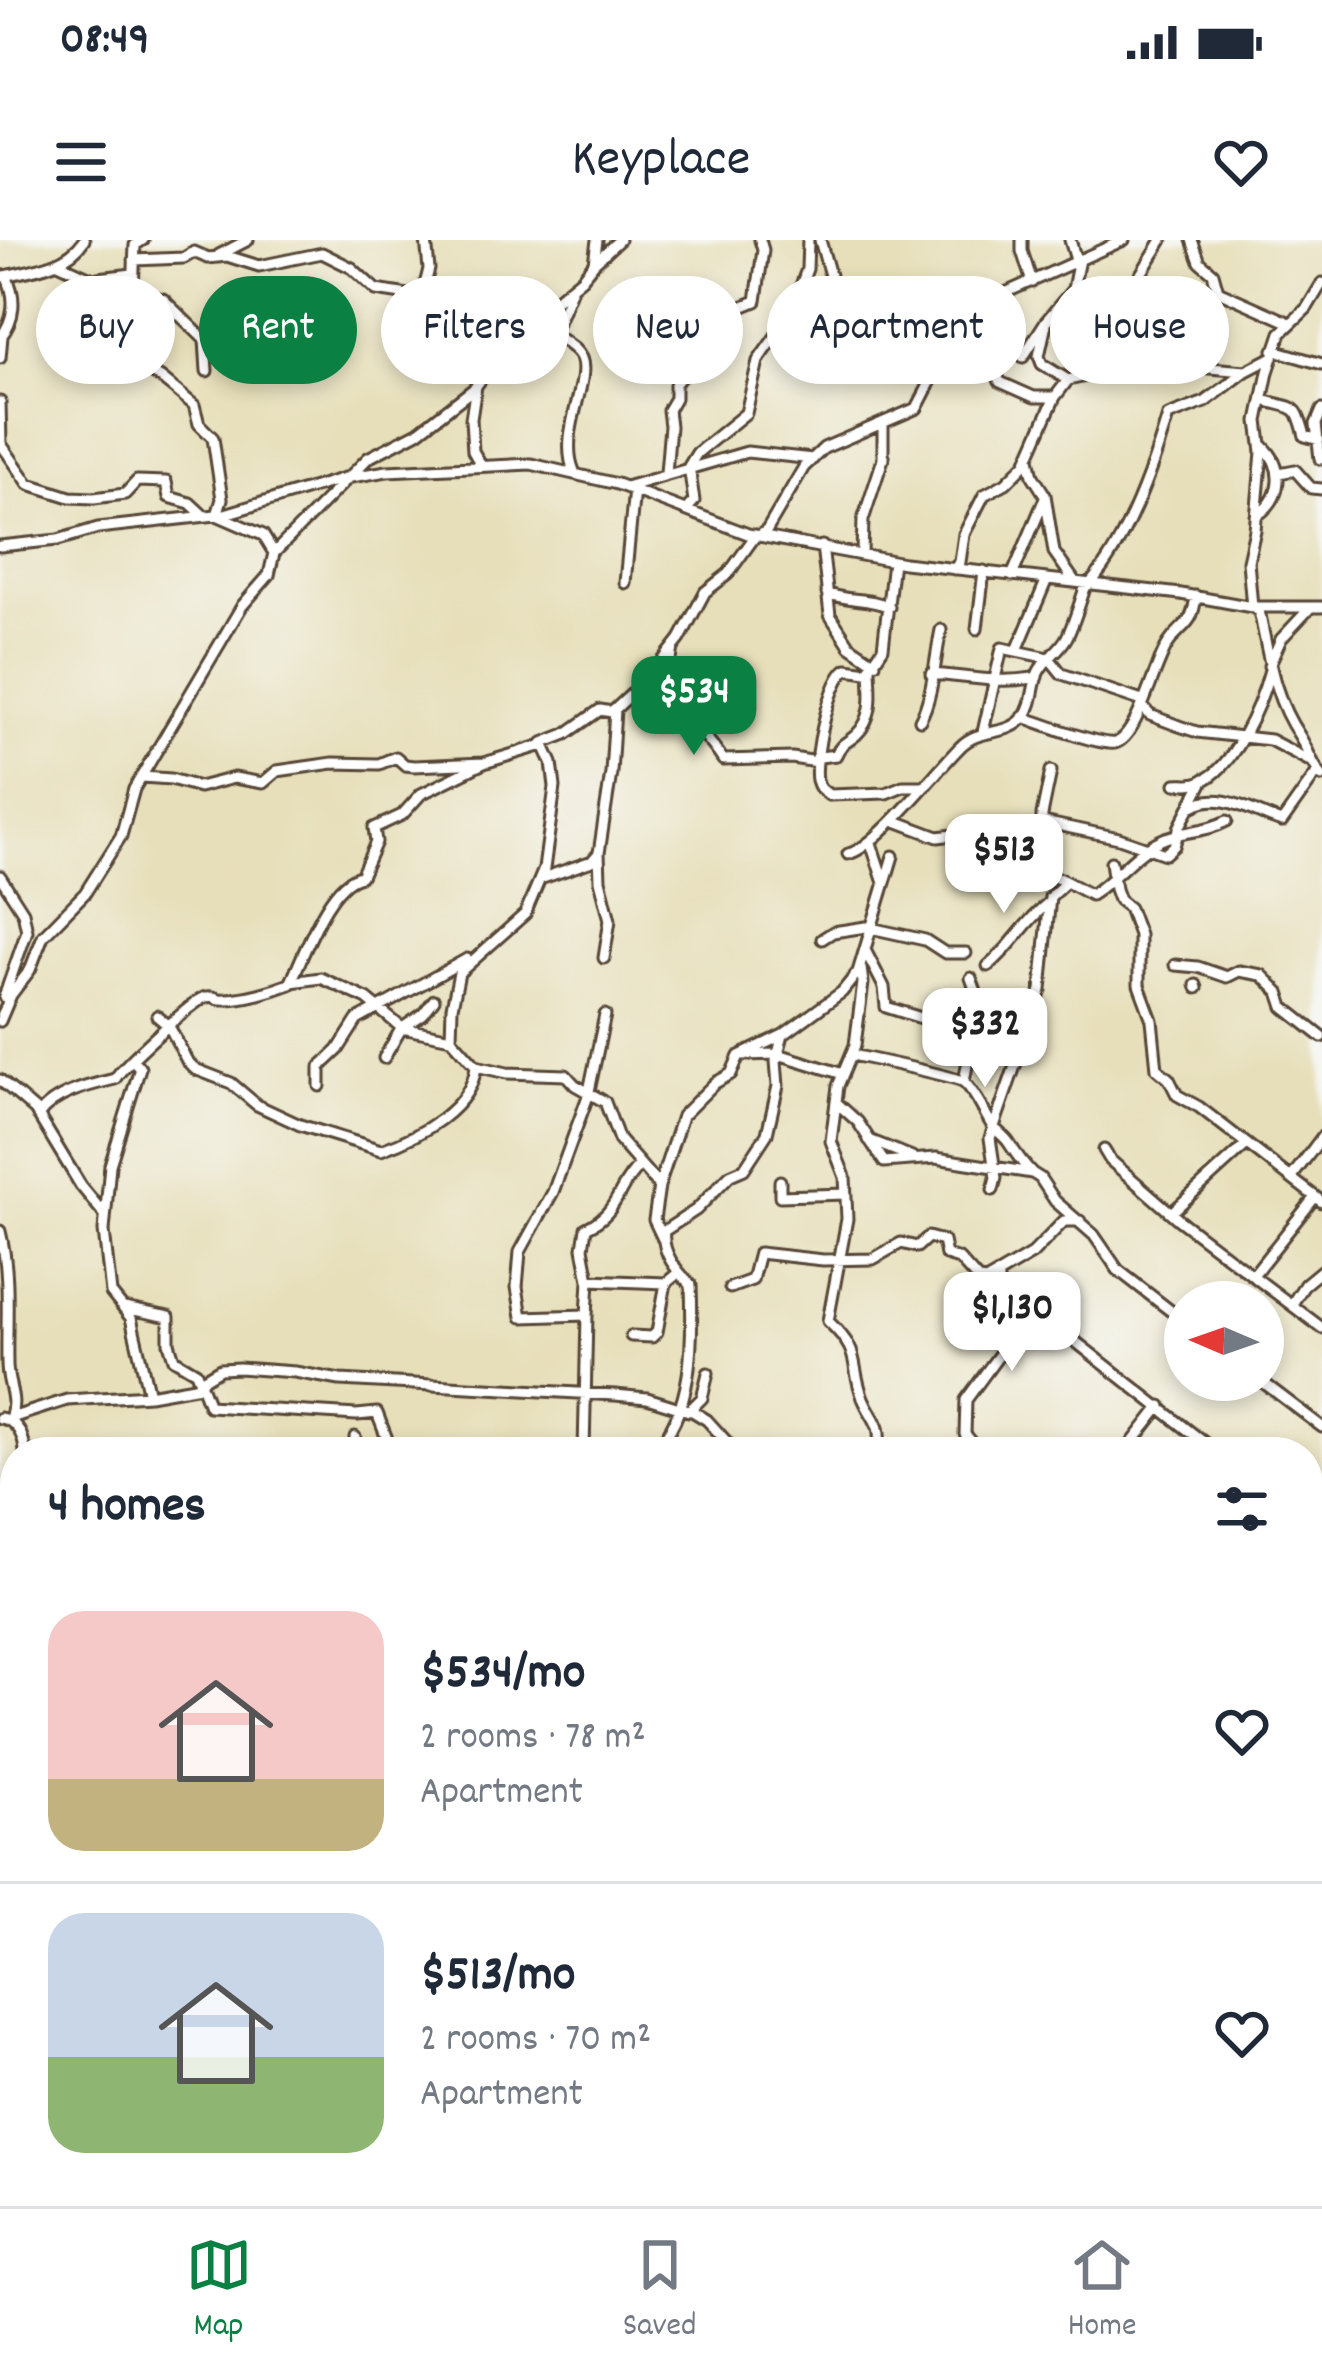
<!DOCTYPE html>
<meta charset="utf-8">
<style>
:root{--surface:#fff;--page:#f6f6f7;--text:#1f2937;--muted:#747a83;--line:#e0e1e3;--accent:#0b8043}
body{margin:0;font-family:Dekko,sans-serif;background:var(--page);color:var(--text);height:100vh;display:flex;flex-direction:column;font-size:45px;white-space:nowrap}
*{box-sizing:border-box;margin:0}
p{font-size:39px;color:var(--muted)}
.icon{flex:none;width:66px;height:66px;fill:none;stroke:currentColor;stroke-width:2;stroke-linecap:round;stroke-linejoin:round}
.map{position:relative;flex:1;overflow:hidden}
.panel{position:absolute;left:0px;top:1197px;width:1323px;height:771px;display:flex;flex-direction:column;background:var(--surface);border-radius:48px 48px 0 0;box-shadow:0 6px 18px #0003}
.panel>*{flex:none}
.top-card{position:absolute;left:36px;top:36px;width:1251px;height:108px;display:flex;gap:24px}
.needle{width:78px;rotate:272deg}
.fabs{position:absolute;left:1164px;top:1041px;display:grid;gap:24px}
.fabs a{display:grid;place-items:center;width:120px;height:120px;border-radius:50%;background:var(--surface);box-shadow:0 6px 18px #0003;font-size:60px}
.price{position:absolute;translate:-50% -102px;padding:0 27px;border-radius:24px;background:#fff;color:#222;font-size:39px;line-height:78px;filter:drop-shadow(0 3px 6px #0008)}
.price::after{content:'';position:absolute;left:50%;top:72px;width:36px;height:27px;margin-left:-18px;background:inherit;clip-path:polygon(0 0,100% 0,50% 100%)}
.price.selected{background:var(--accent);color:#fff}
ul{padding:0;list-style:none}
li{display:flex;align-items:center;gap:36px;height:300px;padding:0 48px}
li+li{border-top:3px solid var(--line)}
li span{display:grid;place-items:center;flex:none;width:336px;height:240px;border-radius:36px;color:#555}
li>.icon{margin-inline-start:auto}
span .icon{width:144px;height:144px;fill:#fffc;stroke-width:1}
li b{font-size:51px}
h2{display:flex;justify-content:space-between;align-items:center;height:144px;padding:0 48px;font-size:51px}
.pill{padding:0 42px;border-radius:54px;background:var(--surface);box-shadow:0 6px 18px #0003;font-size:42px;line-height:108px}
.pill.selected{background:var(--accent);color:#fff}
.status{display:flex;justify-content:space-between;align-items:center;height:84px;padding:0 60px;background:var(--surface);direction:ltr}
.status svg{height:33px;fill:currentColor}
header{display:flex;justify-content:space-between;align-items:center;height:156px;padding:0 48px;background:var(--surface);font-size:54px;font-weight:600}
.tab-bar{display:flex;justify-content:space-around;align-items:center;height:168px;border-top:3px solid var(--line);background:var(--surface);font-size:33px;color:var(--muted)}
.tab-bar a{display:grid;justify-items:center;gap:6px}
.tab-bar .selected{color:var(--accent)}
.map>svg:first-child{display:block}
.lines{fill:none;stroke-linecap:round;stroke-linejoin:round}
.minor-casing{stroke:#554535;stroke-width:15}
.highway-casing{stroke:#554535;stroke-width:22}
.minor{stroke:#fff;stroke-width:9}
.highway{stroke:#ebc669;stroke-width:16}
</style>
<div class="status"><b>08:49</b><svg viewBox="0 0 49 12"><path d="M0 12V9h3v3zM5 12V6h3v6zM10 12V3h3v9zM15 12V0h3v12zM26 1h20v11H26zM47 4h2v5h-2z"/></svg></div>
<header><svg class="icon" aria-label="menu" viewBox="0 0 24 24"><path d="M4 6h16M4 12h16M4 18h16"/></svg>Keyplace<svg class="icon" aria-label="heart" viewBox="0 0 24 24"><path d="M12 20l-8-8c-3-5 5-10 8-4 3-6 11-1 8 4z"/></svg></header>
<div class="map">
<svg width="1322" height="1966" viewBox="0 0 1322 1966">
<rect width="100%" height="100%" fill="#f6f6f2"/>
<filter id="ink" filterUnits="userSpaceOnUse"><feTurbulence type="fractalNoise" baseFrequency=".00833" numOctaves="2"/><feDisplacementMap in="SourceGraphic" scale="24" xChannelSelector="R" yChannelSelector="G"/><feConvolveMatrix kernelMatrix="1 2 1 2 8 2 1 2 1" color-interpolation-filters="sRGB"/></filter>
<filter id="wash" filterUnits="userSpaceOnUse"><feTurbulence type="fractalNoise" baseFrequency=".004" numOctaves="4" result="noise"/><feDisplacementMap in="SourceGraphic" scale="48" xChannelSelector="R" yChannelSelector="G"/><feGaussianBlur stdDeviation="2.7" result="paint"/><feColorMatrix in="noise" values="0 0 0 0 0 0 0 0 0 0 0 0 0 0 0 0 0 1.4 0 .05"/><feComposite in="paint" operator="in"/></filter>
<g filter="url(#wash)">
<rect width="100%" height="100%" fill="#e7dfba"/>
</g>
<g filter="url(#ink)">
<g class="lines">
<g class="minor-casing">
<path id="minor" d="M426,0L429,29L421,60L445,96L474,113L477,142
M820,0L831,39L861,83L881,92H920L983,113L992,122L1000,142L1034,157H1055
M1022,0V11L1032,42
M1070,0L1076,20
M1192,0L1200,22L1213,33L1218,51L1288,82
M219,15L248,0
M134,20L184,18L194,12L208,18L227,16L259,26L322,13L352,28L376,50L421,57
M58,23L104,44L114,67L115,104L119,113L161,138L194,165L199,184L213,198L222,259L217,275L263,295L274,313
M594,23L619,0
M0,37C29,30 67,27 84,0
M98,38L133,34
M1322,43L1307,68L1281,93L1268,132L1258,181L1262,212L1255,290L1248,321L1252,367L1259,371C1269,416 1273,457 1299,495C1308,509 1311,523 1322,536
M104,44L163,59L205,100L207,131
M133,51L135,5L143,0
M571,51L554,92C561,102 576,106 581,118C591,141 558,194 574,231
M789,77L820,83L843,76L857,78
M0,98C15,80 17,57 6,36
M1274,110L1322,124
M1023,117L1046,81
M0,118L2,96
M1157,129L1139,95L1131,50L1162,0
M1068,140L1042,124L1039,116L1047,80L1073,49L1079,19
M1263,160C1297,170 1296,162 1305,196L1319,200
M0,162L1,204L29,244L70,257L94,258L125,254L137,241L166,242L169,257L190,263L204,276
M1029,218L1033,236L1045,255L1054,312L1075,342
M1320,219L1316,184L1322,170
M481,225L473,211L471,179L476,146L488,130L491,106L520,89L582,38L594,23L597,0
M666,233L670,186L668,170L675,158V144L734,70L756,61L763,10L760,0
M1279,233L1295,230L1311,248L1322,249
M626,247L747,212L813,219
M687,269L694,261L689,226L697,213L746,173L758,121L787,80L799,51L807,29L808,0
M1256,276C1283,259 1285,227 1263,206
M759,296L767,290L804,227L824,208L917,168L950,104L975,83L996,57L1124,0
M0,306L58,300L98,288L225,274L345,238L387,231L531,224L617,244L748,294L904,323L1181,354L1252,367H1322
M822,306L830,375L850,406L875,423
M862,314L863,280L883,219V183
M893,321L883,408L867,432L847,429C830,439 813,520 817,540C820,550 821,548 829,555L886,553L903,546H921
M954,329L960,322L964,294L984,255L1006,243L1026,223L1055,157L1068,140L1114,130L1154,129L1166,132L1197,127L1246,131L1271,118
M1012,336L1045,258
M625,343L634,249
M1089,345C1127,302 1152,230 1168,176L1205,162L1246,131
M827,353C847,362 869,357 889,367
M977,389L984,331
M673,408C660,468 695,476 723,520L792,518L817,522
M1018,408L1047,339
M1269,426L1281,399L1310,368
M931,434C967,436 1001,445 1037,437
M1142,466L1150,475L1179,486L1197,492L1270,500L1308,520
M1023,477C1041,483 1100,506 1115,503C1138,497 1154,425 1168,404C1182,382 1192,389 1196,356
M920,480C933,457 935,418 941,390
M983,492L1002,408L1049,418L1062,434L1142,461
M820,517L836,515C841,503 847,503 856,495C875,477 871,453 870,430
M142,537L171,539L199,547L234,538L263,543L277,531L333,523L379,524L396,517L405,525L414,526L484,523L543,505
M1176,544C1182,543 1189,545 1196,543C1233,534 1261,463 1270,430
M1193,566C1221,549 1255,574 1282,582L1318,531
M893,580L938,597L968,593L1012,603L1019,629L1061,639L1091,655C1115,640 1133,613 1161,600C1182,590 1205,593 1227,581
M1043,582L1119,598L1165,614L1174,606L1180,586
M1179,588L1204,539
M871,603L884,643
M599,613L600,640L610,680L604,718
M1042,613V575L1051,531
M848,614C875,609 936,531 960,507C980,486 1007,498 1024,477C1034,463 1032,449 1038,433C1044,419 1060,411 1067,397C1075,381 1080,362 1086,345
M1111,622L1115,649L1119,660L1129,668L1139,695V745L1152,780L1157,829L1169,839L1177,855L1199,867L1322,962
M0,636L23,672L27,691L4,757
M540,639L592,621L599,613L611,533L615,470
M822,699L833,692L866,687L925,700L945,713H966
M865,710L884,747L886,767L937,783L981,785L1024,800L990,898L996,938L993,950
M1175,725L1198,727L1227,737L1239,731L1262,735L1279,752L1284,767L1322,797
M988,726C1013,706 1023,683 1048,663
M861,728L863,743L855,805L838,846L831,901L845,937L847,979L828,1081C863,1114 849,1121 863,1158C873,1182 883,1182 878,1212
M291,742L321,738L367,759L402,788L451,798
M1196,745L1197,748
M605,775L588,856L553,952L520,1012L517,1047L522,1077L587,1075L589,1040L666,1043L678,1033
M157,776L169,786L187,821L195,829L231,843L257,865L300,885L381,910C418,897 473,869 476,825
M0,781L11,755L30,730L43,696L85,653L121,596L134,549L242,366L269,335L274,313L368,218L418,192L476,147
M1024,800L1041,750L1050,657L1066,642
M744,815L778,814L843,834
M852,815C867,818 957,837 964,842C976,853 982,869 990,882C994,890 1004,895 1009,903C1016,914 1022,923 1032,933
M384,818L401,789L423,774L434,760
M0,840L35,870L81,946L104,974
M964,842L979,760L971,738
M320,846V827L338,810L357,780L467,719
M838,864L858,882L884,922L936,918L1032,933L1040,938L1055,961L1094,995L1118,1030L1185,1082
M38,876C54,853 90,845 115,839C122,826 195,759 206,757C221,755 210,760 225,759C244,759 272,751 290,744C304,715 329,641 361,636L376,602L374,588L402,575L421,554L484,523
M869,900L912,917
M1104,910L1110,920L1179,980L1322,1088
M1291,938L1322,897
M780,941V956L846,954
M659,946L682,876L715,843L731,834L739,816L783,795
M1171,973L1247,904
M0,991C11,1035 6,1079 7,1124C7,1146 18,1157 10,1179
M663,999L654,980L659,946L619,900L605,862L575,845L566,835L507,833L476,826L451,798L452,767L459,733L525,674L544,629L555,547L552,523L543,503L566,494L600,470L612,472L650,437L680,399L705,352L728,334L756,295
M1254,1034L1315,957
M589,1040L583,1008L586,988C620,972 615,949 640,925
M730,1048L752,1040L759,1013L823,1020L873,1019L901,1003L917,1007L928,997L943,1001L946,1015L959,1019L978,1040L986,1041L998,1034
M1292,1064L1305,1044L1322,1030
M124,1068L169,1077V1103L174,1119L196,1132L209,1166L357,1175L377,1173L392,1212
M1027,1085L998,1051V1034L1032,1014L1064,981H1080
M631,1096L652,1097L657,1092L666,1043
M1260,1140L1322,1187
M200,1141L220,1129L239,1128L295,1132L340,1140L615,1155L647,1158L689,1171L702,1158L708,1133
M149,1155L200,1146
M689,1169L707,1180L736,1212
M0,1178C17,1180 24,1196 25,1212
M11,1178L67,1160L149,1155L131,1078L111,1053L104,991L110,925L140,828L132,819
M355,1212V1197
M584,1212L587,1075
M653,1212C694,1173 693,1099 691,1045C677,1031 661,1013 664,991L696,970L730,935L744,929L767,894L778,846L776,821L783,795L842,752L858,732L893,616
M980,1212L965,1194L966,1160L1015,1093L1027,1085L1043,1093L1057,1087L1216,1212
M1125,1212L1161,1166
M1308,1283L1322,1294
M1308,1437L1322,1420
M1308,1480L1322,1492
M1308,1518L1322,1529
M0,1539H15
M0,1674L15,1637
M0,1731L15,1720
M0,1763L4,1782L15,1800
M0,1940L10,1938L15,1930
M79,1953L81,1966
M473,1953L477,1966
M897,1953L925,1966
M231,1966V1953
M358,1966L367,1953"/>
</g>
<g class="highway-casing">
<path id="highway" d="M1308,1405L1322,1389
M859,1966L870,1953"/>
</g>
<use href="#minor" class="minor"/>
<use href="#highway" class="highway"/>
</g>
</g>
</svg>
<div class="fabs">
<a><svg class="needle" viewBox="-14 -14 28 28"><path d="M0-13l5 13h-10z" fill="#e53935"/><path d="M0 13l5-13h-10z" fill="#747a83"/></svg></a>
</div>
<b class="price selected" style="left:694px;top:518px">$534</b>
<b class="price" style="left:1004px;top:676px">$513</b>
<b class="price" style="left:985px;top:850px">$332</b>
<b class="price" style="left:1012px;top:1134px">$1,130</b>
<div class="top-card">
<a class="pill">Buy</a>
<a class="pill selected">Rent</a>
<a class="pill">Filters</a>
<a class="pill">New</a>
<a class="pill">Apartment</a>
<a class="pill">House</a>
</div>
<section class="panel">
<h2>4 homes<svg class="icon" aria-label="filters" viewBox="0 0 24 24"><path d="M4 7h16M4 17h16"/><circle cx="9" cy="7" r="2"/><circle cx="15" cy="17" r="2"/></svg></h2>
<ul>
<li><span style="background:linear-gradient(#f6c9c9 70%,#c2b280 0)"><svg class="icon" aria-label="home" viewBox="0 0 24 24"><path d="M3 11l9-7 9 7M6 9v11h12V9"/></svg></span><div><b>$534/mo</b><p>2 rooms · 78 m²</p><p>Apartment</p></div><svg class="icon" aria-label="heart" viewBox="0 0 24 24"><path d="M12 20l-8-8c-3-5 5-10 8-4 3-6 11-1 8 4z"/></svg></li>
<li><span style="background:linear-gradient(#c9d6e8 60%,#8fb573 0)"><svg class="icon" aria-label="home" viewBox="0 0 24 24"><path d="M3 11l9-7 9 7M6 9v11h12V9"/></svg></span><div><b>$513/mo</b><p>2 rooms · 70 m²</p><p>Apartment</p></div><svg class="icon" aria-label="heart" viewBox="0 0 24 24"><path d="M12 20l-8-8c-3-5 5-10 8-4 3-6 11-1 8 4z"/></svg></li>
</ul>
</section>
</div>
<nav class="tab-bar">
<a class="selected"><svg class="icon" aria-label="map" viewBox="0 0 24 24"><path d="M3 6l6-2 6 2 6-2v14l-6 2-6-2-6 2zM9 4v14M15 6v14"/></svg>Map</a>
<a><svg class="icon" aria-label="saved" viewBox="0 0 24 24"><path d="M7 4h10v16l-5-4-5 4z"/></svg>Saved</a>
<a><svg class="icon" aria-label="home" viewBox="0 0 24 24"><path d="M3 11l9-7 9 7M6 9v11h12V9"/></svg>Home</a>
</nav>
